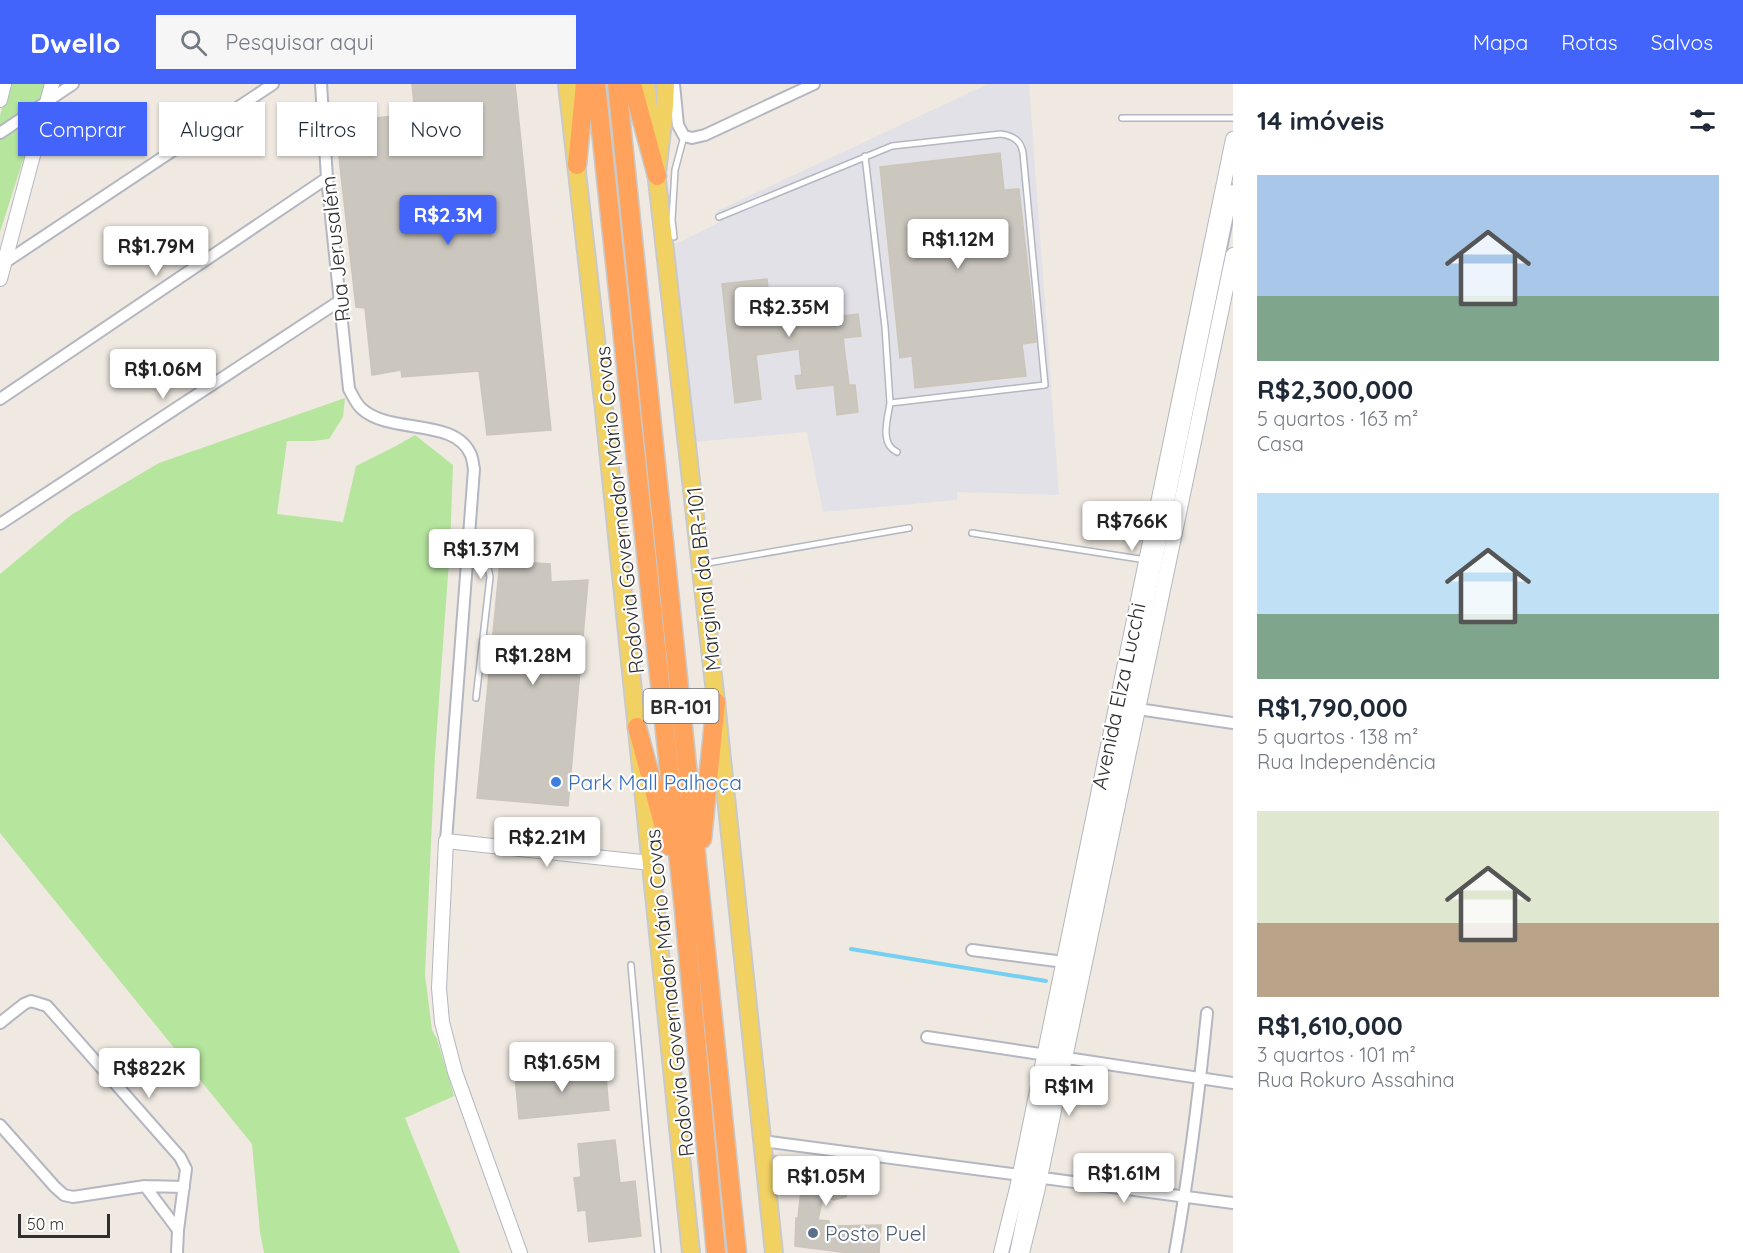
<!DOCTYPE html>
<html lang="pt">
<meta charset="utf-8">
<style>
:root{--surface:#fff;--page:#f6f6f7;--text:#1f2937;--muted:#747a83;--accent:#4264fb}
body{margin:0;font-family:Quicksand,sans-serif;background:var(--page);color:var(--text);height:100vh;display:flex;flex-direction:column;font-size:22px;white-space:nowrap}
*{box-sizing:border-box;margin:0}
p{font-size:20px;color:var(--muted)}
.icon{flex:none;width:33px;height:33px;fill:none;stroke:currentColor;stroke-width:2;stroke-linecap:round;stroke-linejoin:round}
.map{position:relative;flex:1;overflow:hidden}
.details{display:flex;flex-direction:column;background:var(--surface);width:510px}
.details>*{flex:none}
.hud{position:absolute;left:18px;top:18px;width:570px;height:54px;display:flex;gap:12px}
.scale{position:absolute;left:18px;bottom:15px;width:92px;box-sizing:border-box;padding-left:6px;border:3px solid #2e2e2e;border-top:0;font-size:16px;line-height:21px;white-space:nowrap;color:#2e2e2e;-webkit-text-stroke:4px #fff;paint-order:stroke}
.price{position:absolute;translate:-50% -51px;padding:0 14px;border-radius:6px;background:#fff;color:#222;font-size:20px;line-height:39px;filter:drop-shadow(0 2px 3px #0008)}
.price::after{content:'';position:absolute;left:50%;top:36px;width:18px;height:14px;margin-left:-9px;background:inherit;clip-path:polygon(0 0,100% 0,50% 100%)}
.price.active{background:var(--accent);color:#fff}
ul{padding:0;list-style:none}
li{display:grid;align-content:center;gap:12px;height:318px;padding:0 24px}
li span{display:grid;place-items:center;height:186px;border-radius:0px;color:#555}
li>.icon{margin-inline-start:auto}
span .icon{width:108px;height:108px;fill:#fffc;stroke-width:1}
li b{font-size:26px}
h2{display:flex;justify-content:space-between;align-items:center;height:72px;padding:0 24px;font-size:26px}
.pill{padding:0 21px;border-radius:0px;background:var(--surface);box-shadow:0 2px 4px #0004;font-size:21px;line-height:54px}
.pill.active{background:var(--accent);color:#fff}
header{display:flex;align-items:center;gap:36px;box-sizing:border-box;height:84px;padding:0 30px;background:var(--accent);color:#fff}
header strong{font-size:28px}
nav{display:flex;gap:33px;margin-inline-start:auto;font-size:21px}
.search{width:420px;height:54px;background:var(--page);display:flex;align-items:center;gap:15px;box-sizing:border-box;padding:0 21px;border-radius:0px;color:var(--muted);font-size:22px}
main{display:flex;flex:1;min-height:0}
.map>svg:first-child{display:block}
.industrial{fill:#e3e1e8}
.green{fill:#b6e59e}
.lines{fill:none;stroke-linecap:round;stroke-linejoin:round}
.stream{stroke:#75cff0;stroke-width:4}
.building{fill:#cbc7bf;stroke:#cbc5ba;stroke-width:1.5}
.lane-casing{stroke:#b4b7c1;stroke-width:8}
.street-casing{stroke:#b4b7c1;stroke-width:14}
.secondary-casing{stroke:#b4b7c1;stroke-width:16}
.primary-casing{stroke:#c9c9c9;stroke-width:20}
.highway-casing{stroke:#c9c9c9;stroke-width:21}
.lane{stroke:#fff;stroke-width:5}
.street{stroke:#fff;stroke-width:10}
.secondary{stroke:#fff;stroke-width:14}
.primary{stroke:#f2d163;stroke-width:16}
.highway{stroke:#ffa35c;stroke-width:18}
.shop-dot{fill:#3f7fe0;stroke:#fff;stroke-width:2}
.service-dot{fill:#5c6f8a;stroke:#fff;stroke-width:2}
.labels{text-anchor:middle;dominant-baseline:central;stroke-width:4.5;stroke-linejoin:round;paint-order:stroke}
.shield{fill:#fff;stroke:#6d6d6d;stroke-width:1.5}
.shield-label{font-size:20px;font-weight:bold;fill:#2e2e2e}
.street-label{font-size:21px;fill:#2e2e2e;stroke:#fff}
.shop-label{font-size:21px;fill:#366cbe;stroke:#fff;text-anchor:start}
.service-label{font-size:21px;fill:#4e5e75;stroke:#fff;text-anchor:start}
</style>
<header>
<strong>Dwello</strong>
<div class="search"><svg class="icon" aria-label="search" viewBox="0 0 24 24"><circle cx="10" cy="10" r="6"/><path d="M15 15l6 6"/></svg>Pesquisar aqui</div>
<nav><a>Mapa</a><a>Rotas</a><a>Salvos</a></nav>
</header>
<main>
<div class="map">
<svg width="1233" height="1169" viewBox="0 0 1233 1169">
<rect width="100%" height="100%" fill="#efe9e1"/>
<path class="industrial" d="M988,0H1029L1059,411L957,408V416L823,428L807,348L694,358L671,162L720,138L717,127Z"/>
<path class="green" d="M8,0H45L42,12L37,16L0,41V32Z
M22,40L26,41L32,48L0,148V54Z
M345,314L343,333L329,355L313,357H287L277,430L343,438L356,382L396,362L415,351L453,381L450,463L435,671L425,891L432,946L437,955L454,1012L405,1034L460,1169H264L260,1148L252,1060L0,749V490L71,431L159,379Z"/>
<g class="lines">
<path class="stream" d="M851,865L1046,897"/>
</g>
<path class="building" d="M412,0H515L551,346L487,351L479,287L402,293L401,286L372,291L365,224L356,223L335,38L415,30Z
M1000,69L1004,106L1019,105L1036,258L1022,260L1026,292L915,304L912,272L900,274L880,83Z
M767,195L769,213L839,204L843,232L858,230L861,252L843,254L849,301H855L858,328L837,331L834,301L797,305L795,292L802,291L799,265L756,271L761,315L735,319L722,200Z
M500,477L550,480L551,498L588,496L568,722L477,714Z
M605,983L609,1026L519,1035L515,992Z
M615,1056L620,1099L635,1097L641,1152L589,1158L586,1126L578,1127L574,1094L581,1093L578,1060Z
M774,1072L851,1081V1083L854,1084L852,1108L847,1107L846,1113L834,1116L823,1112L818,1136L829,1137L830,1142L881,1141L879,1169H849L795,1162L796,1134H798L801,1106L793,1105L789,1099L790,1084H776Z"/>
<g class="lines">
<g class="lane-casing">
<path id="lane" d="M1122,34H1233
M719,133L892,62L1001,50C1014,52 1021,57 1023,69L1045,301L890,319L885,243L865,72
M674,153L672,136L675,86L684,52
M890,319C888,334 879,360 897,368
M972,449L1146,476
M468,476C482,478 488,478 490,493L476,614
M702,480L909,444
M631,881L647,1060L658,1169"/>
</g>
<g class="street-casing">
<path id="street" d="M321,0L327,94L349,305C353,312 356,320 362,325C391,351 455,333 471,371C473,376 473,381 474,385L446,757
M674,0L678,41L684,52L692,54L705,51L814,0
M0,49L73,0
M1,181L273,0
M0,315L327,94
M0,440L341,216
M1138,625L1233,639
M972,866L1064,878
M0,939L24,920L31,917L47,922L180,1073L186,1085L178,1146L177,1169
M927,953L1233,999
M0,1041L55,1103L64,1111L73,1113L145,1102L184,1103
M762,1057L1233,1119
M145,1102L178,1146
M1015,1169L1233,106
M1175,1169C1189,1089 1199,1010 1207,929"/>
</g>
<g class="secondary-casing">
<path id="secondary" d="M0,16L4,0
M0,195L52,0
M520,1169L455,988L442,938L439,904L446,757L651,779
M1001,1169L1017,1104L1233,55
M1022,1169L1037,1108L1233,171"/>
</g>
<g class="primary-casing">
<path id="primary" d="M567,0L604,326L691,1169
M646,0L652,53
M655,78L716,618L774,1169
M657,88L665,22L666,0"/>
</g>
<g class="highway-casing">
<path id="highway" d="M596,0L683,816L716,1169
M617,0L737,1169
M632,0L657,92
M577,81L585,0
M637,643L669,762
M702,755L716,618"/>
</g>
<use href="#lane" class="lane"/>
<use href="#street" class="street"/>
<use href="#secondary" class="secondary"/>
<use href="#primary" class="primary"/>
<use href="#highway" class="highway"/>
</g>
<circle class="shop-dot" cx="556" cy="698" r="6"/>
<circle class="service-dot" cx="813" cy="1149" r="6"/>
<g class="labels">
<rect class="shield" x="643.5" y="605" width="75" height="34" rx="4.5"/>
<g class="shield-label">
<text x="681" y="622">BR-101</text>
</g>
<g class="street-label">
<text transform="translate(335 165) rotate(-96)">Rua Jerusalém</text>
<text transform="translate(619 426) rotate(-96)">Rodovia Governador Mário Covas</text>
<text transform="translate(703 495) rotate(-96)">Marginal da BR-101</text>
<text transform="translate(1118 612) rotate(-78)">Avenida Elza Lucchi</text>
<text transform="translate(669 909) rotate(-96)">Rodovia Governador Mário Covas</text>
</g>
<g class="shop-label">
<text x="568" y="698">Park Mall Palhoça</text>
</g>
<g class="service-label">
<text x="825" y="1149">Posto Puel</text>
</g>
</g>
</svg>
<div class="scale">50 m</div>
<b class="price active" style="left:448px;top:162px">R$2.3M</b>
<b class="price" style="left:958px;top:186px">R$1.12M</b>
<b class="price" style="left:156px;top:193px">R$1.79M</b>
<b class="price" style="left:789px;top:254px">R$2.35M</b>
<b class="price" style="left:163px;top:316px">R$1.06M</b>
<b class="price" style="left:1132px;top:468px">R$766K</b>
<b class="price" style="left:481px;top:496px">R$1.37M</b>
<b class="price" style="left:533px;top:602px">R$1.28M</b>
<b class="price" style="left:547px;top:784px">R$2.21M</b>
<b class="price" style="left:562px;top:1009px">R$1.65M</b>
<b class="price" style="left:149px;top:1015px">R$822K</b>
<b class="price" style="left:1069px;top:1033px">R$1M</b>
<b class="price" style="left:1124px;top:1120px">R$1.61M</b>
<b class="price" style="left:826px;top:1123px">R$1.05M</b>
<div class="hud">
<a class="pill active">Comprar</a>
<a class="pill">Alugar</a>
<a class="pill">Filtros</a>
<a class="pill">Novo</a>
</div>
</div>
<section class="details">
<h2>14 imóveis<svg class="icon" aria-label="filters" viewBox="0 0 24 24"><path d="M4 7h16M4 17h16"/><circle cx="9" cy="7" r="2"/><circle cx="15" cy="17" r="2"/></svg></h2>
<ul>
<li><span style="background:linear-gradient(#a9c7e8 65%,#7fa58c 0)"><svg class="icon" aria-label="home" viewBox="0 0 24 24"><path d="M3 11l9-7 9 7M6 9v11h12V9"/></svg></span><div><b>R$2,300,000</b><p>5 quartos · 163 m²</p><p>Casa</p></div></li>
<li><span style="background:linear-gradient(#bfe0f5 65%,#7fa58c 0)"><svg class="icon" aria-label="home" viewBox="0 0 24 24"><path d="M3 11l9-7 9 7M6 9v11h12V9"/></svg></span><div><b>R$1,790,000</b><p>5 quartos · 138 m²</p><p>Rua Independência</p></div></li>
<li><span style="background:linear-gradient(#dfe7d0 60%,#b9a48a 0)"><svg class="icon" aria-label="home" viewBox="0 0 24 24"><path d="M3 11l9-7 9 7M6 9v11h12V9"/></svg></span><div><b>R$1,610,000</b><p>3 quartos · 101 m²</p><p>Rua Rokuro Assahina</p></div></li>
</ul>
</section>
</main>
